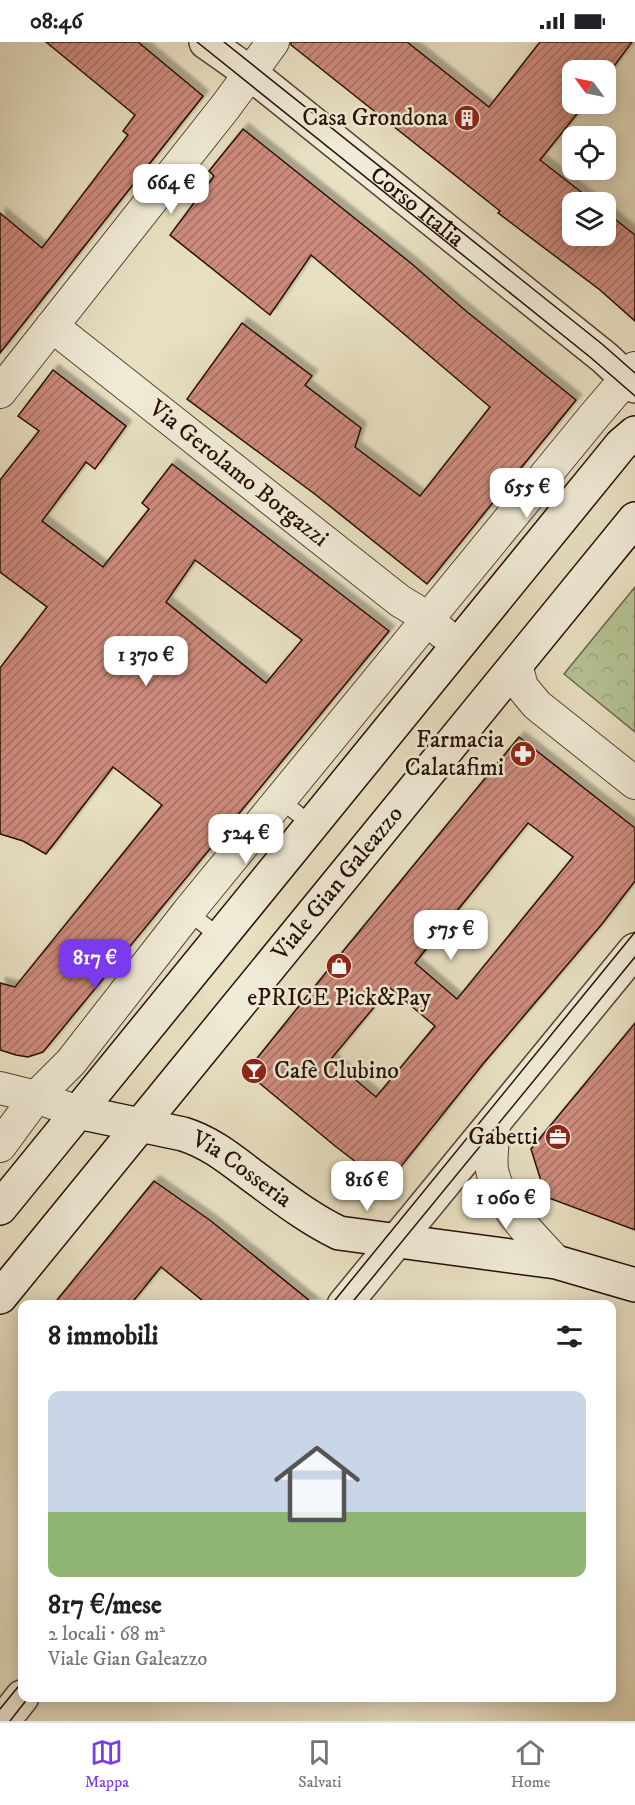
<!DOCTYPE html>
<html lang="it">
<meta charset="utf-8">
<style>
:root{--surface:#fff;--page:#f2f2f2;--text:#202124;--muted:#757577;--line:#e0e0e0;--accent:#7c3aed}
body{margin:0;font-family:"IM FELL DW Pica",serif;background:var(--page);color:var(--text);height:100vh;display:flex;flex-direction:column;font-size:22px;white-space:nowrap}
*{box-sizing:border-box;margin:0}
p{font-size:20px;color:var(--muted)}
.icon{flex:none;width:33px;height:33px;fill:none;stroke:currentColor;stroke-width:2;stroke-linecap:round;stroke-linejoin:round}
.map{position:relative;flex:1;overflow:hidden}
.panel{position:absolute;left:18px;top:1258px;width:598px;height:402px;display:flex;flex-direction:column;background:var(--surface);border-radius:12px;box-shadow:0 3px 15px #0003}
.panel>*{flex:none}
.needle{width:39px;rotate:303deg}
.controls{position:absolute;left:562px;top:18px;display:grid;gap:12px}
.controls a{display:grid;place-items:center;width:54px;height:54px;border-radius:12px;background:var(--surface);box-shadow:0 3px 15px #0003;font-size:30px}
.price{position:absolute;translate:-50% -51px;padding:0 14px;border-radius:12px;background:#fff;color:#222;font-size:20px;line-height:39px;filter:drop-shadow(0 2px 3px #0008)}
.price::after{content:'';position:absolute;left:50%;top:36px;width:18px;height:14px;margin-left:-9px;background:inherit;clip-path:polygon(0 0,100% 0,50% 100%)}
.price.selected{background:var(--accent);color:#fff}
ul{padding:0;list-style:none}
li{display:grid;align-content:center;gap:12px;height:318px;padding:0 30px}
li+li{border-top:2px solid var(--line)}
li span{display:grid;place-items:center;height:186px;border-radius:12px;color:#555}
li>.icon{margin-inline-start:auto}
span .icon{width:108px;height:108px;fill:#fffc;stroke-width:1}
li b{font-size:26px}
h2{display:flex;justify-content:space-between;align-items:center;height:72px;padding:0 30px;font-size:26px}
.status{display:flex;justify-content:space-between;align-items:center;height:42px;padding:0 30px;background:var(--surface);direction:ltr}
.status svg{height:16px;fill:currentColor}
.dock{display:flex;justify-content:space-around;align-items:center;height:84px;border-top:2px solid var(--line);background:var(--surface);font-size:16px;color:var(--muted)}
.dock a{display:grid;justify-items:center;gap:3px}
.dock .selected{color:var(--accent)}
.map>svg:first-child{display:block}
.forest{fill:url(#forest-crowns);stroke:#6e684d;stroke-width:1.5}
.building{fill:url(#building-hatch);stroke:#260f07;stroke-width:1.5;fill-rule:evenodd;filter:url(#shadow)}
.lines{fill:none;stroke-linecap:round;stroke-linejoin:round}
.service-casing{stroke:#564336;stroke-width:18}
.minor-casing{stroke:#564336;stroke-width:34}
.tertiary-casing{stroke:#564336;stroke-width:36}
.secondary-casing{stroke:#260f07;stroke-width:36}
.service{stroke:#f0ebd7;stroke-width:15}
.minor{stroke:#f0ebd7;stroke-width:32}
.tertiary{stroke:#f0ebd7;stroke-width:33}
.secondary{stroke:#f0ebd7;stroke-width:33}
.tram{stroke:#260f07;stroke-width:1.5}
.labels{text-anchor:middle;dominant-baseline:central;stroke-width:5;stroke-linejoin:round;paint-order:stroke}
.poi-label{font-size:24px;fill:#260f07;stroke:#f0ebd7;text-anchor:end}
.street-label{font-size:24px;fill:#260f07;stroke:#f0ebd7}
</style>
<div class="status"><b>08:46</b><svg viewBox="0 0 49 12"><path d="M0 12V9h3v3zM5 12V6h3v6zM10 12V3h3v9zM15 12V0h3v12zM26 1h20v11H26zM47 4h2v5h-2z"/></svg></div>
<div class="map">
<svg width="635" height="1679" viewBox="0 0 635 1679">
<defs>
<pattern id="forest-crowns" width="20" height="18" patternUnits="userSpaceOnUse" patternTransform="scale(1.5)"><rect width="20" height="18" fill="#b5c293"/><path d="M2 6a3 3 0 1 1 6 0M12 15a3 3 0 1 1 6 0" fill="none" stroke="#9ca67d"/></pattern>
<pattern id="building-hatch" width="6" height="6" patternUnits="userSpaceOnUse" patternTransform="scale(1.5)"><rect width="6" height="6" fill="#cd8a7c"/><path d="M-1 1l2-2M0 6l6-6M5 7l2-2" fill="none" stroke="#a66f64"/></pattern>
<filter id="shadow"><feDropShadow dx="5.5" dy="-5.5" stdDeviation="1.5" flood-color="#0004"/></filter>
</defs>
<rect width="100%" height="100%" fill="#e8e0c2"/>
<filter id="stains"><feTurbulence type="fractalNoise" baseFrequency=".00333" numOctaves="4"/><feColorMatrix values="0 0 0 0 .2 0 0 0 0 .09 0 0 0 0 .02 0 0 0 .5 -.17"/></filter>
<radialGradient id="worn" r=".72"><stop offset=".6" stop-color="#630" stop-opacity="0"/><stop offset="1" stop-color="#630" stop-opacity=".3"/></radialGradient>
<path class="forest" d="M635,545V690L564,632Z"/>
<path class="building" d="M46,0H138L203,54L0,311V171L42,206L128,93L123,89L135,73Z
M291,0H407L489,65L540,0H632L606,35V28H573V62H585L540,118L594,160H573V194H606V170L635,193V279L600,248L498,171L500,169L291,3Z
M243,87L412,222L466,269L576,358L427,542L316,453L187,357L242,281L312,334L305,343L361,386L355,405L420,454L490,365L311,213L270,273L170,193L214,134L209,129Z
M53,328L126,384L95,427L86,420L42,479L103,525L149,467L142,461L172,422L389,589L43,1010L28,1015L16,1013L0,1008V941L15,945L162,763L113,725L46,812L23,799L0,792V626L47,565L0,530V438L39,389L18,374ZM195,518L302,598L266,641L166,560Z
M519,695L635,786V839L602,882L483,1022L386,1143L335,1104L246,1030L344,908ZM528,781L573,815L457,957L415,921ZM390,946L435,984L376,1055L331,1017Z
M635,981V1188L546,1155L531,1107Z
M154,1139L211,1179L315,1263H208L161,1225L130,1263H53Z"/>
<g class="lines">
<g class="service-casing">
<path id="service" d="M279,757L312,783
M188,870L220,895"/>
</g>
<g class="minor-casing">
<g id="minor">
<path id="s1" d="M52,284L400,559L415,568L443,591"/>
<path d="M0,350L226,64L273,0"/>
<path d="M516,622L522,645L537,663L635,741"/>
<path d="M0,1046L36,1055L78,1070"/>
<path d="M494,1080C494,1094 490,1115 492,1128C499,1164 533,1194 556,1220"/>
<path d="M0,1104L36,1055L71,1020L188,870L594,374L635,326"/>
</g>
</g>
<g class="tertiary-casing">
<g id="tertiary">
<path id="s2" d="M206,0L250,31L605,316L635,344"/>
<path d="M344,1263L635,908"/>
<path d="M3,1679L22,1655"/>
</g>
</g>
<g class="secondary-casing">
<g id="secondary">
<path id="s3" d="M78,1070L183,1092C209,1100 229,1116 250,1132C279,1153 306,1175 339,1191L556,1220L635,1243"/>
<path d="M0,1166L621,403L635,391"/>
<path id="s4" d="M0,1255L635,477"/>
</g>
</g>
<use href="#service" class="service"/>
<use href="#minor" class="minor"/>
<use href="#tertiary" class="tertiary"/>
<use href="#secondary" class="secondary"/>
<path class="tram" d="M197,0L590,315L635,354
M224,0L602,302L635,331
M331,1263L635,890
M350,1263L635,915
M0,1667L22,1640
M10,1679L28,1656"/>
</g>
<defs>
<g id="building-disc" transform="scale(1.35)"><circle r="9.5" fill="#8f2418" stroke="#f0ebd7"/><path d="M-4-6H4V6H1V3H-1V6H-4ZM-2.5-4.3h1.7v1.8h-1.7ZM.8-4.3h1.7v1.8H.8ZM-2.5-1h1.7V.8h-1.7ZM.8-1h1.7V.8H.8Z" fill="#fff"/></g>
<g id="pharmacy-disc" transform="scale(1.35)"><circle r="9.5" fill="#8f2418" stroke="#f0ebd7"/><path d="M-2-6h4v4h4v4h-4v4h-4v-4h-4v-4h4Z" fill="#fff"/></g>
<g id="shop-disc" transform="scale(1.35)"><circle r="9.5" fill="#8f2418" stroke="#f0ebd7"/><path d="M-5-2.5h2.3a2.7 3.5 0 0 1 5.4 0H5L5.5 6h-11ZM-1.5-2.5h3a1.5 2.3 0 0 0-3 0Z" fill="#fff"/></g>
<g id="bar-disc" transform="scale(1.35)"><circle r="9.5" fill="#8f2418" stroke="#f0ebd7"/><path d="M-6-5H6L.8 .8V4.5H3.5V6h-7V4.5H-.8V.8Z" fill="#fff"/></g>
<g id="office-disc" transform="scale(1.35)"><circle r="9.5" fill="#8f2418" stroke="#f0ebd7"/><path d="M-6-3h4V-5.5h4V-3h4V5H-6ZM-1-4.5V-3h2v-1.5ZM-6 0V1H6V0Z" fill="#fff"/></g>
</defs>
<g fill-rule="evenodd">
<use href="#building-disc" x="467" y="76"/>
<use href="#pharmacy-disc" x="523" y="712"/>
<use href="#shop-disc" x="339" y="924"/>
<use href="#bar-disc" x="254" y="1029"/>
<use href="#office-disc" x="558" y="1095"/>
</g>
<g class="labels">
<g class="poi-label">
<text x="448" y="76">Casa Grondona</text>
<text x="504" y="698">Farmacia<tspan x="504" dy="28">Calatafimi</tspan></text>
<text x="339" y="956" text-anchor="middle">ePRICE Pick&amp;Pay</text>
<text x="274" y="1029" text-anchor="start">Cafè Clubino</text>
<text x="538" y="1095">Gabetti</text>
</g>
<g class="street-label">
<text stroke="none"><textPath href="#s2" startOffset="268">Corso Italia</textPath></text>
<text stroke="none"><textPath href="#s1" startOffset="238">Via Gerolamo Borgazzi</textPath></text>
<text stroke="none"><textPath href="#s4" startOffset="534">Viale Gian Galeazzo</textPath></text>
<text stroke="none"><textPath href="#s3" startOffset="176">Via Cosseria</textPath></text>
</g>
</g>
<rect width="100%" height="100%" filter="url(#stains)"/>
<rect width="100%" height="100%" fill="url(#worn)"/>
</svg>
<div class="controls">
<a><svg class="needle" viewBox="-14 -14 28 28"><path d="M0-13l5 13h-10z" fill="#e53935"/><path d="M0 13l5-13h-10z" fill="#757577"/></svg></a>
<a><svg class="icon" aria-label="locate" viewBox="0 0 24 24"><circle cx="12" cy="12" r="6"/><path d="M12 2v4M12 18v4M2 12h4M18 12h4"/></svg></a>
<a><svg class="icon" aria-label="layers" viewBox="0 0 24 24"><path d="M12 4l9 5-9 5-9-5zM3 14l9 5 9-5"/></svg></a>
</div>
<b class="price" style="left:171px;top:173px">664 €</b>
<b class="price" style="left:527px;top:477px">655 €</b>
<b class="price" style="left:146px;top:645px">1 370 €</b>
<b class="price" style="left:246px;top:823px">524 €</b>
<b class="price" style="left:451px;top:919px">575 €</b>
<b class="price selected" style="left:95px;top:948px">817 €</b>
<b class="price" style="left:367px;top:1170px">816 €</b>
<b class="price" style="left:506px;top:1188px">1 060 €</b>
<section class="panel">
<h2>8 immobili<svg class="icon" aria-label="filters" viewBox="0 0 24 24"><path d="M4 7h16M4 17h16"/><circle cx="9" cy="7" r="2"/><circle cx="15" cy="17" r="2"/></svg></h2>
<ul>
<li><span style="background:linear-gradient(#c9d6e8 65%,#8fb573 0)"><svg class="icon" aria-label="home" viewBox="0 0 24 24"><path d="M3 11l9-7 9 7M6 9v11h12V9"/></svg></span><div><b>817 €/mese</b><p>2 locali · 68 m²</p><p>Viale Gian Galeazzo</p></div></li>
</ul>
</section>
</div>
<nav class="dock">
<a class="selected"><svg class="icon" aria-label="map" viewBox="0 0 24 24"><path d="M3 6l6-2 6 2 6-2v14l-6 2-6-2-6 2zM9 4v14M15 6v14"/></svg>Mappa</a>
<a><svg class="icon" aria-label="saved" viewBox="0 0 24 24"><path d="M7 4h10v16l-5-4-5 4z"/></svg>Salvati</a>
<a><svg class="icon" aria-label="home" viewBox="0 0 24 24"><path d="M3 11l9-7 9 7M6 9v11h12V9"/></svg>Home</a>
</nav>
